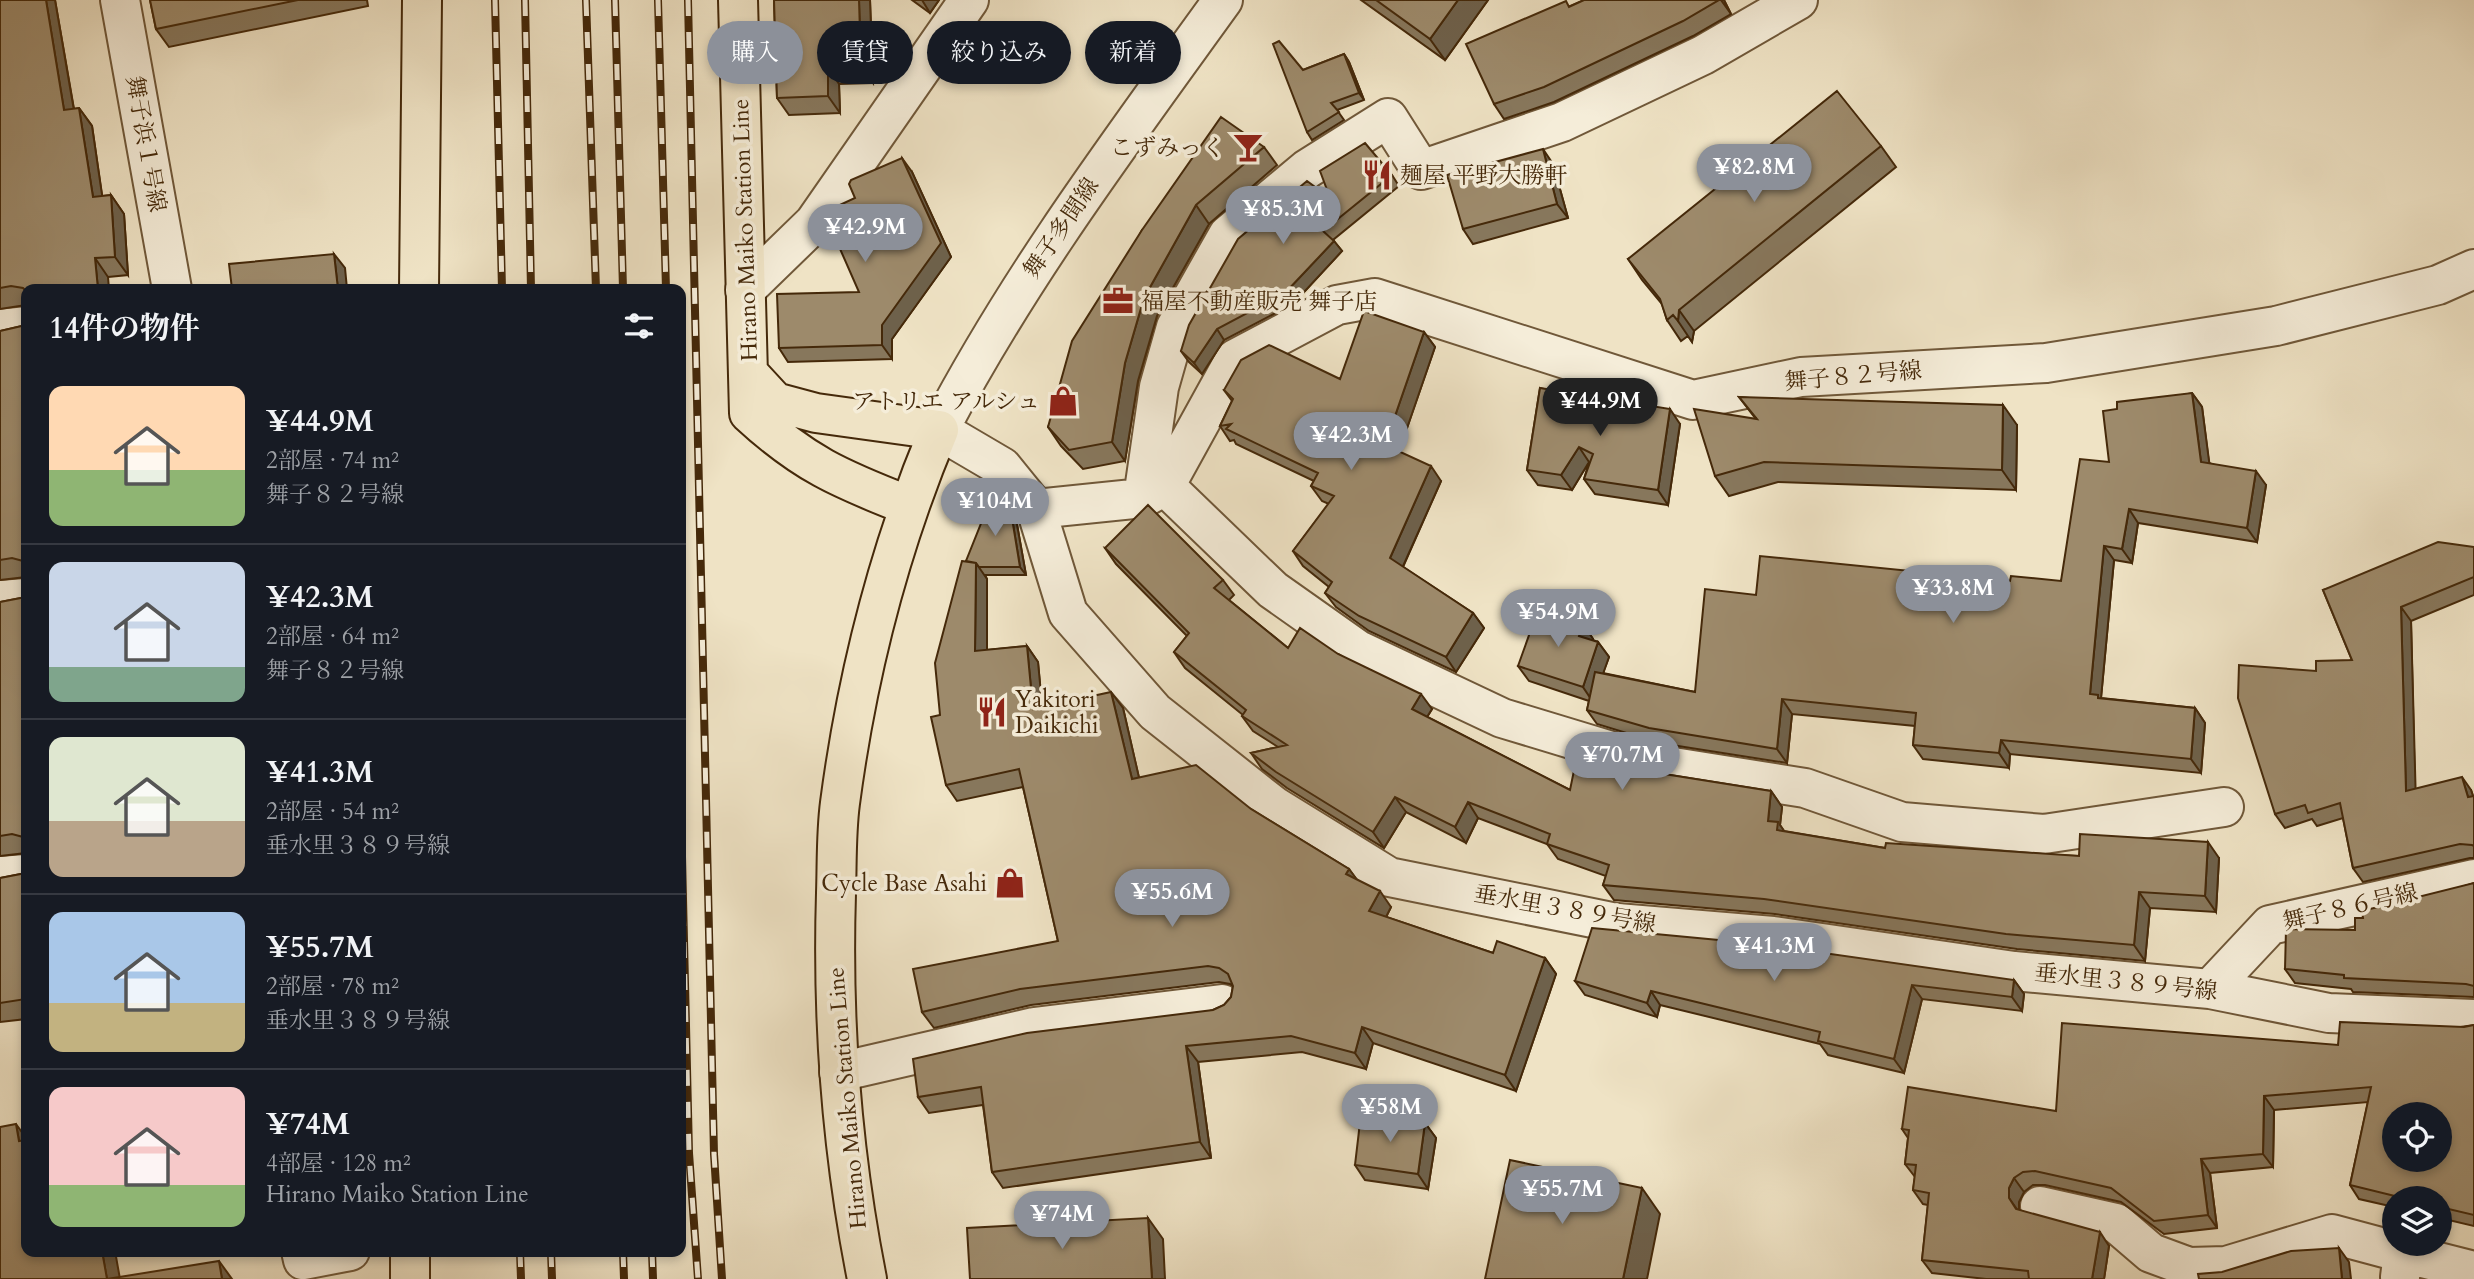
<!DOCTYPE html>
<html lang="ja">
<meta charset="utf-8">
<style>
:root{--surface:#171b24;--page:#242831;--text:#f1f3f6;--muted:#9ea1a6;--line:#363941;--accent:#8c9099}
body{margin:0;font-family:Cardo,"Noto Serif JP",serif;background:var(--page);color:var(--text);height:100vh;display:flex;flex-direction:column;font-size:26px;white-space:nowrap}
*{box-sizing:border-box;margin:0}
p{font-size:23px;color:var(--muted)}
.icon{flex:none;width:38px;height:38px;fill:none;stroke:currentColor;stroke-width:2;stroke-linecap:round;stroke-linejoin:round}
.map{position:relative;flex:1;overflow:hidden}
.sheet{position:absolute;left:21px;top:284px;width:665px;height:973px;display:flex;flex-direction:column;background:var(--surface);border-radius:14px;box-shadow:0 4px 10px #0003}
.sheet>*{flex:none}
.banner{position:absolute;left:707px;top:21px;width:665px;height:63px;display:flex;gap:14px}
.controls{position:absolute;left:2382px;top:1102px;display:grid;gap:14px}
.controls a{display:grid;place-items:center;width:70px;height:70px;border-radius:50%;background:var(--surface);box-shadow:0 4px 10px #0003;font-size:35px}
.price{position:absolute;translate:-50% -60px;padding:0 16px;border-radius:24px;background:var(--accent);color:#fff;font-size:23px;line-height:46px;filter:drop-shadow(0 2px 4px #0008)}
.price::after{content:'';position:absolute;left:50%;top:42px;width:21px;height:16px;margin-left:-10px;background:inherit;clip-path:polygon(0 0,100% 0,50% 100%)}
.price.on{background:#222;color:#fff}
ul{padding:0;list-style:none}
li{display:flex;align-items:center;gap:21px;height:175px;padding:0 28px}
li+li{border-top:2px solid var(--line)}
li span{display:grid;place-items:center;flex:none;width:196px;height:140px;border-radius:14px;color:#555}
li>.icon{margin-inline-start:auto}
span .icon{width:84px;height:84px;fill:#fffc;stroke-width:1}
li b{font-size:30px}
h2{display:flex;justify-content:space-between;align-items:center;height:84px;padding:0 28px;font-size:30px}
.chip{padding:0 24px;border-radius:32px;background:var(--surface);box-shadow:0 4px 10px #0003;font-size:24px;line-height:63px}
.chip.on{background:var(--accent);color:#fff}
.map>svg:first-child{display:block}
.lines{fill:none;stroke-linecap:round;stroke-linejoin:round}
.minor-casing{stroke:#705839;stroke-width:42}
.major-casing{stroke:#45290a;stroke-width:42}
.highway-casing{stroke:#45290a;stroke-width:42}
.minor{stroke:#f5edd9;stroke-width:38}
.major{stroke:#efe3c5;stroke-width:38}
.highway{stroke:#efe3c5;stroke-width:38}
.rail-casing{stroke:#45290a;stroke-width:8}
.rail{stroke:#f5edd9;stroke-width:5;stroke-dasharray:16;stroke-linecap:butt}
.wall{fill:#87775c;stroke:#45290a;stroke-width:2}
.shaded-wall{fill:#6e614b;stroke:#45290a;stroke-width:2}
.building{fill:#9d8a6b;stroke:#45290a;stroke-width:2;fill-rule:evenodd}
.labels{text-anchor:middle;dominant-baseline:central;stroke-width:7;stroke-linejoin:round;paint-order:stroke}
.street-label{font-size:23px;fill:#45290a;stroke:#f5edd9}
.poi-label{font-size:23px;fill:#45290a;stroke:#f5edd9;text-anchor:end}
</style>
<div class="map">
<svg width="2474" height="1279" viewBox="0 0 2474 1279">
<rect width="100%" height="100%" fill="#efe3c5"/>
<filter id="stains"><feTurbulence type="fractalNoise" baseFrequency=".00286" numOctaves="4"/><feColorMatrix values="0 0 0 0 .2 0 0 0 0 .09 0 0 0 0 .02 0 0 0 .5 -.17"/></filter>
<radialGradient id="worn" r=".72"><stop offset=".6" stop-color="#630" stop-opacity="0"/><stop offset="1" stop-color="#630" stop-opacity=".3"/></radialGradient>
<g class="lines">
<g class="minor-casing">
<path id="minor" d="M120,0L172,289
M1223,0C1122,140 1019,277 939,430L1002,467L1036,509L1068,613L1155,712L1274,806L1389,877L1617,923L1773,936L2014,971L2210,989L2329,1013L2474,1019
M745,290L814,223L969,0
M0,329L26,326
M1165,486L1273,590L1358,650L1502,718L1654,764L1805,788L1902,822L2044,834L2224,807
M1143,498L1159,387L1176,327L1228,235L1307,169L1388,118L1421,170L1562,122L1703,55L1798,0
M1036,509L1143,498L1165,486L1235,359L1337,305L1375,298L1693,400L1801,377L2046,363L2276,326L2438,285L2474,269
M0,600L26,598
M0,876L26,874
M2210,989L2270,925L2474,879
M839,1072L1034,1027L1222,1004
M2040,1206L2116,1223L2151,1253L2189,1267L2226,1266L2332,1234L2403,1253
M301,1251L303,1260L350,1251
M2400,1277L2403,1253L2474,1271"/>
</g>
<g class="major-casing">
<path id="major" d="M738,0L749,413C803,463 840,479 907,505
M751,376L775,402L816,413L939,430C889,549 857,675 840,803C836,833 837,864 836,893C832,1022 842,1153 867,1279"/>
</g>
<g class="highway-casing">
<path id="highway" d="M419,289L422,0
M410,1279V1251"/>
</g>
<use href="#minor" class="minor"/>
<use href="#major" class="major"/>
<use href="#highway" class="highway"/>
<g class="rail-casing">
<path id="rail" d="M495,0L502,289
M525,0L531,289
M586,0L596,289
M615,0L623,289
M658,0L666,289
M688,0L714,1154L722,1279
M681,814L689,1153L698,1279
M520,1251L521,1279
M551,1251L552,1279
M623,1251L624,1279
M652,1251L653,1279"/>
</g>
<use href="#rail" class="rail"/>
</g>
<path class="wall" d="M0,0H55L74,109L79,108L92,126L102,196L111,195L124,214L128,275L108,277L26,289V305L0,309Z
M150,0H367L368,6L169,47L156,29Z
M774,0H870L873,83L839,84L840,113L789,115L777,98Z
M912,0H939L930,13Z
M1361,0H1488L1445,60Z
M1584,0H1724L1731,14L1693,36L1554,102L1504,119L1494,104L1570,6Z
M1344,54L1349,62L1364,100L1337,110L1344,120L1312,140L1307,132L1303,70Z
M1881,146L1896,167L1694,331L1692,342L1688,336L1681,341L1667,320L1662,304L1642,280L1628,259Z
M1264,147L1277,165L1209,224L1157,316L1138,381L1125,461L1083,469L1061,446L1048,427L1142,230Z
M1553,164L1568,218L1473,244L1463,229Z
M912,172L951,257L892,339V359L788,362L779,348L859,292Z
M1392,175L1399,186L1333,240L1342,251L1293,304L1224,340L1202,374L1189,362L1181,351L1330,198Z
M26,325V577L0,580V331Z
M1424,332L1435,347L1399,451L1441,481L1403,567L1473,613L1484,628L1456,672L1369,631L1336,607L1325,593L1329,587L1303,566L1293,551L1329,504L1322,501L1311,486L1314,481L1236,444L1234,440L1230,441L1220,426L1232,401L1224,390L1340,379Z
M1540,388L1680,424L1668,505L1595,494L1584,479L1589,462L1572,490L1538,485L1527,470Z
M2192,393L2202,407L2209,463L2266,485L2257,542L2138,523L2132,563L2114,560L2101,698L2195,708L2205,723L2201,773L2010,754L2009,768L1923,759L1913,745L1915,726L1792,714L1787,763L1659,743L1597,724L1587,710L1589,701L1529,681L1518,666L1583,624L1593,639V640L1598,642L1609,657L1603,673L1695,692L1756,595L2010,581H2061L2109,462L2117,409Z
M1739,397L2017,425L2016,490L1778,482L1729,496L1715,476L1755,418Z
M1011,512L1016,519L1026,575H985L987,579V650L1027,646L1038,662L1042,707L1123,708L1139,778L1251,809L1349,869L1357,880L1391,907L1386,917L1493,953L1545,958L1556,974L1516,1091L1373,1043L1366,1069L1302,1052L1198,1062L1211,1158L1003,1188L992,1172L983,1105L929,1113L918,1097L1213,1010L1224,1005L1231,997L1233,986L1230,984L1219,982L1031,1005L934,1028L922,1012L1058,941L1023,787L957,801L946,785L940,715L966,561Z
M2474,547V595L2411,621L2415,789L2471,790L2473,796H2474V858H2470L2363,882L2353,868L2343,818L2317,826L2312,819L2285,828L2275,814L2316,671L2352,660L2323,590Z
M1105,548L1223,580L1234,595L1229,600L1288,648L1338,654L1432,709L1427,717L1570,790L1639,770L1771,791L1782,807L1780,825L1784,831L1885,848L2079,856L2219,858L2216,912L2150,908L2145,961L2017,949L1775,914L1614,900L1603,885L1606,876L1558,859L1547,844L1478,818L1466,843L1406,812L1384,848L1287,788L1262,769L1251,753L1278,747L1253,731L1242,716L1243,715L1185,668L1174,652L1187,636L1116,564Z
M26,597V853L0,856V602Z
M26,873V1019L0,1022V878Z
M2474,883V997L2353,992L2351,989L2295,983L2285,969L2355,930L2363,918Z
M2014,980L2024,994L2022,1011L1922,999L1904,1073L1828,1055L1820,1044L1660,1005L1657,1017L1585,995L1575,981Z
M2474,1025V1226L2440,1218V1199H2394V1207L2359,1199L2350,1185L2368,1102L2274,1110L2273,1167L2210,1173L2217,1228L2164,1234L2121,1202L2045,1185H2033L2024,1192L2019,1202V1210L2109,1246L2104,1279H1986L1932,1273L1922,1260L1928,1205L1923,1204L1913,1190L1915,1177L1905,1164L1908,1138L1902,1129L2056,1111L2338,1045Z
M1425,1123L1436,1138L1428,1189L1365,1180L1355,1165Z"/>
<path class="shaded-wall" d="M46,0H55L77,128L64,110Z
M859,0H870L873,83L861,66Z
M922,0H939L930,13Z
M1458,0H1488L1445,60L1430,39Z
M1721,0H1724L1731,14Z
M1344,54L1349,62L1364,100L1359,93Z
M828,67L839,84L840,113L828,96Z
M79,108L92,126L105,215L93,197Z
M1543,149L1553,164L1568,218L1557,204Z
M902,158L912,172L951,257L892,339V359L882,345V325Z
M111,195L124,214L128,275L115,257Z
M1196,205L1209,224L1157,316L1138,381L1125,461L1112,442L1125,363L1144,298Z
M1334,241L1342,251L1293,304L1285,293Z
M334,254L345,268L347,289H338Z
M95,258L108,277L109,289H98Z
M1679,310L1694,331L1692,342L1678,321Z
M1217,329L1224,340L1202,374L1194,363Z
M1424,332L1435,347L1396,460L1385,445Z
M2192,393L2202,407L2211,476L2201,462Z
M2003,405L2017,425L2016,490L2002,470Z
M1670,409L1680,424L1668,505L1658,490Z
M1579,447L1589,462L1572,490L1561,475Z
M1431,466L1441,481L1400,573L1390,558Z
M2256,471L2266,485L2257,542L2247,528Z
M2129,509L2138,523L2132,563L2122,549Z
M1011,512L1016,519L1026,575L1020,567Z
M2104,546L2114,560L2101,698L2108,709L2090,694Z
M976,563L987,579V667L975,651Z
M2401,607L2411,621L2416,805L2406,791Z
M1473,613L1484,628L1456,672L1446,657Z
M1583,624L1593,639L1589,651L1579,636Z
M1598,642L1609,657L1593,702L1583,687Z
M1027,646L1038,662L1044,725L1033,709Z
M1111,692L1123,708L1143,795L1132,779Z
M1421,694L1432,709L1422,725L1412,709Z
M1782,699L1792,714L1787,763L1777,749Z
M2195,708L2205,723L2201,773L2191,759Z
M2001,740L2010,754L2009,768L1999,753Z
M2462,777L2471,790L2474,799L2468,797Z
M1771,791L1782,807L1780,825L1789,838L1788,846L1768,821Z
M1395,797L1406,812L1384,848L1373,832Z
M1468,802L1478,818L1466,843L1455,827Z
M2208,842L2219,858L2216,912L2205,896Z
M1349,869L1361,885L1346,874Z
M1380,891L1391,907L1381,927L1369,911Z
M2139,892L2150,908L2145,961L2134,945Z
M1545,958L1556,974L1516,1091L1505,1075Z
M2014,980L2024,994L2022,1011L2012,997Z
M1912,985L1922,999L1904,1073L1894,1059Z
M1651,991L1660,1005L1657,1017L1647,1003Z
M1362,1027L1373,1043L1366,1069L1355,1053Z
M1186,1046L1198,1062L1211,1158L1200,1142Z
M2264,1096L2274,1110L2273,1167L2263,1154Z
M1425,1123L1436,1138L1428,1189L1418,1174Z
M16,1124L26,1138V1151L19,1141Z
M2201,1159L2210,1173L2217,1228L2208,1215Z
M2014,1178L2024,1192L2019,1202V1212L2026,1222L2009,1198V1188Z
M1642,1188L1660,1214L1647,1279H1623Z
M1148,1218L1163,1239L1165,1279H1152Z
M2100,1232L2109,1246L2104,1279H2092Z
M2339,1248L2349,1262L2351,1279H2342Z
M102,1251H115L120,1279H107Z
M219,1261L232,1279H222Z"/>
<path class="building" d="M0,0H46L64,110L79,108L93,197L111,195L115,257L95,258L98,289H26V291L23,288L11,286L0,288Z
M150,0H298L156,29Z
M774,0H859L861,66L828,67V96L777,98Z
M1376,0H1458L1430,39Z
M1584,0H1719L1683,21L1544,87L1494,104L1466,44L1566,1L1569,7Z
M1279,41L1303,70L1344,54L1359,93L1331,103L1339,112L1307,132L1273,44Z
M1837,91L1881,146L1679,310L1678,321L1673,315L1667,320L1660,299L1628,259Z
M1221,117L1264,147L1196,205L1144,298L1125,363L1112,442L1069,450L1048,427L1072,341L1142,230Z
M1365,143L1392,175L1323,231L1334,241L1285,293L1217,329L1194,363L1181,351L1189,325L1238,239L1307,181L1330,198L1320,171Z
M1543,149L1557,204L1463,229L1447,175Z
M902,158L941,243L882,325V345L779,348L777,294L859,292L826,217L831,209L855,198L849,184L851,180Z
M334,254L338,289H232L229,264Z
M1364,311L1424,332L1385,445L1431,466L1390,558L1473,613L1446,657L1359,616L1325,593L1332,582L1293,551L1334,496L1311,486L1318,473L1226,429L1231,424L1220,426L1233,399L1224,390L1241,360L1269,345L1340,379Z
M26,325V563L23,561L12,558L0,560V331Z
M1540,388L1670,409L1658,490L1584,479L1593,454L1579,447L1561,475L1527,470Z
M2192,393L2201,462L2256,471L2247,528L2129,509L2122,549L2104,546L2090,694L2098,695V698L2195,708L2191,759L2001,740L1999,753L1913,745L1916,713L1782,699L1777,749L1649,728L1587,710L1595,672L1695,692L1705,589L1756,595L1760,556L2010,581L2011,576L2061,581L2080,459L2109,462L2103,411L2117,409V402Z
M1739,397L2003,405L2002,470L1764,462L1715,476L1694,409L1757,419Z
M994,491L1011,512L1020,567H979L976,563L966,561Z
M1148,505L1223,580L1214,588L1288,648L1300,628L1338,654L1421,694L1412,709L1570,790L1578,751L1639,770L1771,791L1768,821L1778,822L1777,830L1885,848L1886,843L2079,856L2080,834L2208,842L2205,896L2139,892L2134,945L2006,934L1764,899L1603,885L1609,865L1547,844L1550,834L1468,802L1455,827L1395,797L1373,832L1276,772L1251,753L1287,745L1242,716L1246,710L1174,652L1189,633L1105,548Z
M2438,542L2474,547V577L2401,607L2406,791L2462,777L2468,797L2474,796V846L2472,845L2460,844L2353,868L2340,803L2308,813L2305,805L2275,814L2238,698L2239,665L2316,671V661L2352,660L2323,590Z
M962,561L976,563L975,651L1027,646L1033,709L1111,692L1132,779L1196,765L1251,809L1349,869L1346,874L1380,891L1369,911L1493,953L1497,941L1545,958L1505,1075L1362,1027L1355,1053L1291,1036L1186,1046L1200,1142L992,1172L981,1087L918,1097L913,1059L1027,1033L1213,1010L1224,1005L1231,997L1233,986L1228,974L1219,968L1208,966L1020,989L922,1012L913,969L1058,941L1019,769L946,785L931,717L940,715L935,663Z
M26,597V839L23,837L12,834L0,836V602Z
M1538,610L1583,624L1579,636L1598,642L1583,687L1518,666Z
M26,873V999L0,1003V878Z
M2474,883V986L2466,984L2344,978V975L2285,969L2286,929L2355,930V918H2363L2362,911Z
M1592,928L1761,944L2014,980L2012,997L1912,985L1894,1059L1818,1041L1820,1032L1651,991L1647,1003L1575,981Z
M2340,1022L2464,1027L2474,1025V1215L2440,1207V1199H2407L2350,1185L2371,1087L2264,1096L2263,1154L2201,1159L2208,1215L2154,1221L2111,1188L2035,1171L2023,1172L2014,1178L2009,1188V1198L2016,1209L2100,1232L2092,1279H2029L2028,1271L1922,1260L1929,1193L1913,1190L1916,1165L1905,1164L1909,1130L1902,1129L1908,1087L2056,1111L2062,1023L2338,1045ZM2394,1115H2440V1160H2394Z
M1361,1114L1425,1123L1418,1174L1355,1165Z
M16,1124L19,1141L26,1140V1251H102L107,1279H0V1127Z
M1510,1160L1642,1188L1623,1279H1485Z
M1148,1218L1152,1279H970L967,1228Z
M2339,1248L2342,1279H2199L2198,1274L2222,1272L2291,1251Z
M219,1261L222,1279H107Z"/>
<defs>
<g id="bar-bare" transform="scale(2.415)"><path d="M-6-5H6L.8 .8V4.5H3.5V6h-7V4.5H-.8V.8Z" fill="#8f2418" stroke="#f5edd9" stroke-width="2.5" paint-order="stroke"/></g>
<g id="restaurant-bare" transform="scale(2.415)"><path d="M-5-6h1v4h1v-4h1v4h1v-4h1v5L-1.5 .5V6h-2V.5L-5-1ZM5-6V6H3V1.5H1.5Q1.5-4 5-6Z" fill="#8f2418" stroke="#f5edd9" stroke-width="2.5" paint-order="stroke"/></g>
<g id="office-bare" transform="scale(2.415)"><path d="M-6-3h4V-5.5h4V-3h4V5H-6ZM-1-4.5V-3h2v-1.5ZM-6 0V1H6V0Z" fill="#8f2418" stroke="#f5edd9" stroke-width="2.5" paint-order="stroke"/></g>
<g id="shop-bare" transform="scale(2.415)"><path d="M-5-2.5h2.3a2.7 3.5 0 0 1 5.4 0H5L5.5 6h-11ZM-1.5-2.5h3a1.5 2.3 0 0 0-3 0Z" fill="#8f2418" stroke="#f5edd9" stroke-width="2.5" paint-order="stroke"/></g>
</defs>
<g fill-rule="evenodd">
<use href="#bar-bare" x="1248" y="147"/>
<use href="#restaurant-bare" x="1377" y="175"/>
<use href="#office-bare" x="1118" y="301"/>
<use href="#shop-bare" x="1063" y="401"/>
<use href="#restaurant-bare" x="992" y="712"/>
<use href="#shop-bare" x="1010" y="883"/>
</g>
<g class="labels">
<g class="street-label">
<text transform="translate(146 144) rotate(80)">舞子浜１号線</text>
<text transform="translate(1061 228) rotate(-56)">舞子多聞線</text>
<text transform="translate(745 230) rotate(-92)">Hirano Maiko Station Line</text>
<text transform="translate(1853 376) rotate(-5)">舞子８２号線</text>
<text transform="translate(2350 907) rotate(-13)">舞子８６号線</text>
<text transform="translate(1565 909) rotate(10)">垂水里３８９号線</text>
<text transform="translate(2126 982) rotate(6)">垂水里３８９号線</text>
<text transform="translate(847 1098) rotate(-95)">Hirano Maiko Station Line</text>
</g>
<g class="poi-label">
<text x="1225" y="147">こずみっく</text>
<text x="1400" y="175" text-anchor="start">麺屋 平野大勝軒</text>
<text x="1141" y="301" text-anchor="start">福屋不動産販売 舞子店</text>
<text x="1040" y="401">アトリエ アルシュ</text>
<text x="1015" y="699" text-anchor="start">Yakitori<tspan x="1015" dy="26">Daikichi</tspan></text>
<text x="987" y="883">Cycle Base Asahi</text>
</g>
</g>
<rect width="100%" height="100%" filter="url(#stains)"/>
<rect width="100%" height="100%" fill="url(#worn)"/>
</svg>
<div class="controls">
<a><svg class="icon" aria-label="locate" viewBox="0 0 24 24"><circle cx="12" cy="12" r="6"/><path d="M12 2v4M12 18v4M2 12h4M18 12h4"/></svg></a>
<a><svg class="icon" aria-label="layers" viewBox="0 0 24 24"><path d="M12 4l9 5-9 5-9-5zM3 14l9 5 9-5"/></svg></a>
</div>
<b class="price" style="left:1754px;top:204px">¥82.8M</b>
<b class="price" style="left:1283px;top:246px">¥85.3M</b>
<b class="price" style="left:865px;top:264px">¥42.9M</b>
<b class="price on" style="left:1600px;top:438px">¥44.9M</b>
<b class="price" style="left:1351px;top:472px">¥42.3M</b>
<b class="price" style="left:995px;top:538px">¥104M</b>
<b class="price" style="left:1953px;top:625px">¥33.8M</b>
<b class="price" style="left:1558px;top:649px">¥54.9M</b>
<b class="price" style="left:1622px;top:792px">¥70.7M</b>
<b class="price" style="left:1172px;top:929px">¥55.6M</b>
<b class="price" style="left:1774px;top:983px">¥41.3M</b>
<b class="price" style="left:1390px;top:1144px">¥58M</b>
<b class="price" style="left:1562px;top:1226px">¥55.7M</b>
<b class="price" style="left:1062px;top:1251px">¥74M</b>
<div class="banner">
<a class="chip on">購入</a>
<a class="chip">賃貸</a>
<a class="chip">絞り込み</a>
<a class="chip">新着</a>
</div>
<section class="sheet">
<h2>14件の物件<svg class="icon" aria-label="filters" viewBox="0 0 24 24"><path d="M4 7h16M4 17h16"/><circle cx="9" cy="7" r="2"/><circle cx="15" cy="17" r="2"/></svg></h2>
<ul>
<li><span style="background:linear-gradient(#ffd9b3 60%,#8fb573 0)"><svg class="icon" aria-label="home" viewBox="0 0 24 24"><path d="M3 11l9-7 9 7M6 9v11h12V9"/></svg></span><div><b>¥44.9M</b><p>2部屋 · 74 m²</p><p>舞子８２号線</p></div></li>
<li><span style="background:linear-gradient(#c9d6e8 75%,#7fa58c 0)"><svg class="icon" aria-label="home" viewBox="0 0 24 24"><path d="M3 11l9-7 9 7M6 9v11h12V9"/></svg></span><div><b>¥42.3M</b><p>2部屋 · 64 m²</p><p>舞子８２号線</p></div></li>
<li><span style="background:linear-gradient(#dfe7d0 60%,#b9a48a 0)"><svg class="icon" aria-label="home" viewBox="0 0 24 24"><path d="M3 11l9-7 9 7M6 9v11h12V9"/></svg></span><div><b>¥41.3M</b><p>2部屋 · 54 m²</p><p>垂水里３８９号線</p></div></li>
<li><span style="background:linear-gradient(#a9c7e8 65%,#c2b280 0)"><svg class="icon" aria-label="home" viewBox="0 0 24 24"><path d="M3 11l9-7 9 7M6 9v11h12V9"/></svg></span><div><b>¥55.7M</b><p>2部屋 · 78 m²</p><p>垂水里３８９号線</p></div></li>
<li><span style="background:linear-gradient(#f6c9c9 70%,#8fb573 0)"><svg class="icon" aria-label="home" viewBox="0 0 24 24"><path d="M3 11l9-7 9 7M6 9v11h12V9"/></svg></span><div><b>¥74M</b><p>4部屋 · 128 m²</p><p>Hirano Maiko Station Line</p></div></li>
</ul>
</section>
</div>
